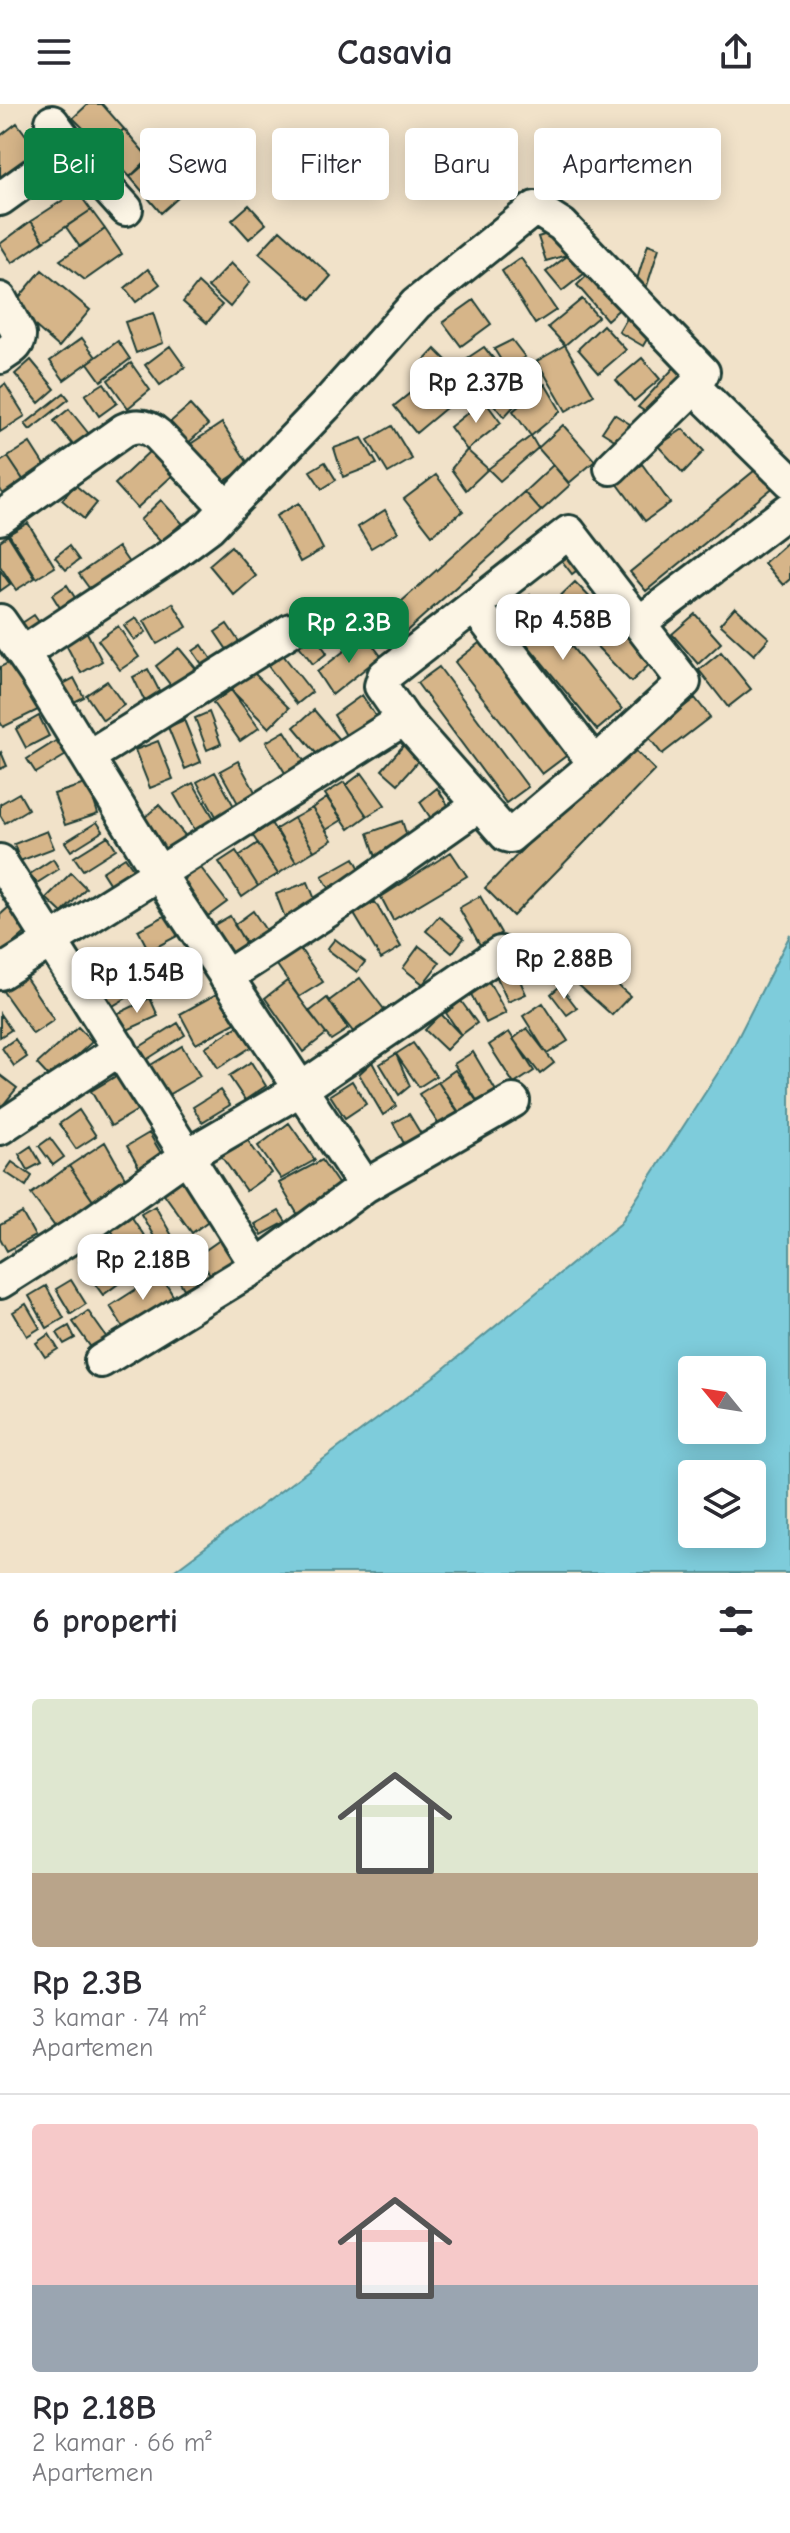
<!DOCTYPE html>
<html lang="id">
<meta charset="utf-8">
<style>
:root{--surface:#fff;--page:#f7f7f7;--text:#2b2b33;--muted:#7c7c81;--line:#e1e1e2;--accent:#0b8043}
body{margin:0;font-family:"Comic Neue",sans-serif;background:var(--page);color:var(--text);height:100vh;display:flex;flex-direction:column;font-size:30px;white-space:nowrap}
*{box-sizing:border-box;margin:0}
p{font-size:26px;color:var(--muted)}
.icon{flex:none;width:44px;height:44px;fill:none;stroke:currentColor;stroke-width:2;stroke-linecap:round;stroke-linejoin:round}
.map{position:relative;height:1469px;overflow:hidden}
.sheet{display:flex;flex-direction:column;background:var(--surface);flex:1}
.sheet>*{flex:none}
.banner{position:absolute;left:24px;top:24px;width:742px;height:72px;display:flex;gap:16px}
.needle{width:52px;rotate:300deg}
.fabs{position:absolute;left:678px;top:1252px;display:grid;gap:16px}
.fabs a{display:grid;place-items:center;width:88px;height:88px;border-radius:8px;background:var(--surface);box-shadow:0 4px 20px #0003;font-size:40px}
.price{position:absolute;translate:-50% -68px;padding:0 18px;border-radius:16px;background:#fff;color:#222;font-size:26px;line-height:52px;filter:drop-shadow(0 2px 4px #0008)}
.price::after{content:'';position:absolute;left:50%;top:48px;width:24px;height:18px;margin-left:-12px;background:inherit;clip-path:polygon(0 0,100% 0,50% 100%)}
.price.current{background:var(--accent);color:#fff}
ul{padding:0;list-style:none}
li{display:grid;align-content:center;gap:16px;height:424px;padding:0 32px}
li+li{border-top:2px solid var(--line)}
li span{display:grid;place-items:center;height:248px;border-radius:8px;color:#555}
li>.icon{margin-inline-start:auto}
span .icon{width:144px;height:144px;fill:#fffc;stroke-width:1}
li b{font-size:34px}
h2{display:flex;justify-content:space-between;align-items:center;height:96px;padding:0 32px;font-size:34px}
.tag{padding:0 28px;border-radius:8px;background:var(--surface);box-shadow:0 4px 20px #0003;font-size:28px;line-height:72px}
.tag.current{background:var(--accent);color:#fff}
header{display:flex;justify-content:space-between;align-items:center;height:104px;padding:0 32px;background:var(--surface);font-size:36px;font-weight:700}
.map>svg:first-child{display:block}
.water{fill:#7eccdb;stroke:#589398;stroke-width:2;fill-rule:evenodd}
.building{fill:#d6b589;stroke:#1f3d34;stroke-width:2}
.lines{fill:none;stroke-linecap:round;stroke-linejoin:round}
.minor-casing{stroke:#1f3d34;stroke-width:38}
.minor{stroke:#fcf5e5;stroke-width:32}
</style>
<header><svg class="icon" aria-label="menu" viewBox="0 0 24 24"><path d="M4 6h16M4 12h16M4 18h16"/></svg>Casavia<svg class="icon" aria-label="share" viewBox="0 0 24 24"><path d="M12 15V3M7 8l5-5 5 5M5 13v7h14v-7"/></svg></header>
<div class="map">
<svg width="790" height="1469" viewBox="0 0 790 1469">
<rect width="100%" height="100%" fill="#f1e2c9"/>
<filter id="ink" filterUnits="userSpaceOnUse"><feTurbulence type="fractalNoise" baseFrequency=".0125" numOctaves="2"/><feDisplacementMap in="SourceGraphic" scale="16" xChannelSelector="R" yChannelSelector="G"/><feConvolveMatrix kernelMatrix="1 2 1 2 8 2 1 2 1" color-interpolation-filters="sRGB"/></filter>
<g filter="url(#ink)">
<path class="water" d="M790,831V1469H171L436,1271L620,1120L727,955ZM692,1266H752V1326H692ZM692,1370H752V1430H692Z"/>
<path class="building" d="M88,0H102L124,25L103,44L73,14Z
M17,19L39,49L0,77V32Z
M124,25L149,54L130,73L103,44Z
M158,49L188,85L161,109L130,73Z
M77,87L91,106L44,137L31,117Z
M249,101L266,120L249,135L232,116Z
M91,106L105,125L80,143L66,123Z
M31,117L44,137L12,159L0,140Z
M105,125L122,150L85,176L60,156Z
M562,125L570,150L546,157L538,133Z
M280,126L331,172L311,195L259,149Z
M648,140L659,144L646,185L635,182Z
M570,150L585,169L562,187L546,168Z
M521,154L556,206L535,220L502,167Z
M231,159L250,178L230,203L208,183Z
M598,161L632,194L607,216L577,181Z
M148,165L160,180L136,198L125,184Z
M42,166L90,206L59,243L12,202Z
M198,179L222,201L207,219L183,198Z
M582,195L598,213L565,241L548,223Z
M474,196L491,220L461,242L443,218Z
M153,209L163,239L136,249L125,218Z
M630,209L654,223L643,242L619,228Z
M603,221L626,246L599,269L578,245Z
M82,234L96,253L64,276L50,257Z
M512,236L525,253L506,264L494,245Z
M118,237L130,255L101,277L88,259Z
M565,241L594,291L566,307L537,257Z
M170,242L185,263L160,281L145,261Z
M484,243L501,264L471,281L460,259Z
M435,245L471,281L454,299L418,263Z
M642,254L660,275L634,297L616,276Z
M682,255L700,270L658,316L638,303Z
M31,256L55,285L39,299L15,270Z
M131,259L150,286L128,304L108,276Z
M508,268L525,290L504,313L485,290Z
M424,278L446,304L416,329L394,302Z
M104,279L117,299L99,312L85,291Z
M5,280L25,312L0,328V284Z
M545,280L561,307L531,332L513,307Z
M64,289L69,295L30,326L25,320Z
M484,296L501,319L467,346L450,323Z
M190,301L208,321L186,341L168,320Z
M69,305L89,330L74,342L54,317Z
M614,310L633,322L621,340L602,328Z
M222,319L249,361L216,383L189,341Z
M563,321L595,357L569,379L538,344Z
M392,322L412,355L388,369L368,336Z
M683,325L704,347L683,369L658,342Z
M531,332L538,344L500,377L488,365Z
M362,334L377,360L343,373L334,344Z
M30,339L51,372L30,386L8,353Z
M152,345L174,370L137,404L115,380Z
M467,346L488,365L466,386L451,365Z
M8,353L30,386L8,400L0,385V358Z
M325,358L336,376L322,385L310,367Z
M765,358L781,377L646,487L630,468Z
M642,360L670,399L645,417L617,379Z
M553,361L570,381L541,407L524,388Z
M436,371L463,407L432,431L404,395Z
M75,381L97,399L84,415L62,396Z
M524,388L541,407L391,541L374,522Z
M161,396L182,419L161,438L140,416Z
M299,399L323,445L300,458L276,412Z
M385,406L398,428L371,444L358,423Z
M28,419L55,463L37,474L9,430Z
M8,431L35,474L16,486L0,462V437Z
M790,436V475L783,481L764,459Z
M69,442L79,456L66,466L55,453Z
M231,442L256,472L234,491L209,461Z
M118,443L136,469L97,495L79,470Z
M575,448L584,461L572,470L562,457Z
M0,466L10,480L0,487Z
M575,478L652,558L631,578L554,498Z
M67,481L79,500L64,510L52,491Z
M530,491L622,605L597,626L504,512Z
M173,499L187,523L157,540L144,517Z
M735,503L769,534L754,551L720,520Z
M695,510L721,539L698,560L672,530Z
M34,511L46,528L25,543L13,525Z
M136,514L146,528L134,536L124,522Z
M227,520L246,548L234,556L215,528Z
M118,522L139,553L120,566L98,536Z
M84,523L102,557L81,569L63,535Z
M312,528L327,549L313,560L297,539Z
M365,531L381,552L332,591L317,568Z
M483,536L570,649L542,670L455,558Z
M202,541L217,563L208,569L193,547Z
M179,544L203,573L179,592L156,562Z
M721,548L751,585L728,603L699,566Z
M283,551L312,588L297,600L268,562Z
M20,553L44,603L3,623L0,618V563Z
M439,563L528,683L506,699L417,579Z
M148,565L165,598L149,606L133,573Z
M251,566L289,604L269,624L231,586Z
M74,574L84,593L68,601L59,582Z
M107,577L124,601L103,616L86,591Z
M231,586L259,624L240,637L213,599Z
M362,591L381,621L351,640L334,611Z
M695,594L710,613L662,650L647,631Z
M314,606L341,638L321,655L294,623Z
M209,608L221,640L207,646L195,614Z
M39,612L49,632L26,644L16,625Z
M184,616L201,658L185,665L168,623Z
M285,627L311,668L292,680L266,638Z
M59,635L68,650L36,669L27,655Z
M409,635L425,649L398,680L382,666Z
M158,637L173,675L150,684L135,646Z
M627,638L655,666L513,812L485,784Z
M1,648L7,662L0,665V649Z
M238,657L258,693L240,703L220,667Z
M215,668L235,704L217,714L197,678Z
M362,669L385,701L367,712L346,681Z
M344,678L367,712L349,725L325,690Z
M88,679L98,710L65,721L54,690Z
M193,679L215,716L196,728L174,690Z
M437,684L455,712L438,725L420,698Z
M19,689L28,705L5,719L0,711V700Z
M327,694L342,716L326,726L312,704Z
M159,701L190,737L169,756L137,720Z
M312,704L332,736L314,747L294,714Z
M294,714L314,747L296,758L276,725Z
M402,717L411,744L377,756L368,729Z
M97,718L103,727L71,747L65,738Z
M271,719L296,758L278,770L253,732Z
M47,727L54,744L20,757L14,740Z
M108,732L116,745L83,766L74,753Z
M258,739L278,770L258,782L239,752Z
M236,747L258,782L242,793L219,758Z
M451,748L467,772L393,816L381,793Z
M125,753L134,766L111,782L102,768Z
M354,754L366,776L335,794L322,772Z
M53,755L59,765L37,779L30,770Z
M198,760L227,798L208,812L180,773Z
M71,769L86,784L62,809L46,794Z
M308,778L318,803L286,816L276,790Z
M480,792L501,829L480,841L459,804Z
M375,798L401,843L381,855L354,810Z
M10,802L30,825L0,851V811Z
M253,807L273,837L254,850L234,821Z
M168,810L179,831L149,847L138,826Z
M230,812L250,848L231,859L211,823Z
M439,812L464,834L452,849L426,827Z
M335,835L365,858L357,868L327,845Z
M194,841L206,861L167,884L155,865Z
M419,842L440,858L423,880L403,864Z
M299,843L323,878L299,893L275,858Z
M581,848L630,892L612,911L563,867Z
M513,861L526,890L508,898L495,869Z
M482,865L506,909L486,919L463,875Z
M134,868L143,884L111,903L102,887Z
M24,871L54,916L33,930L2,886Z
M360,874L390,913L358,934L329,897Z
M287,877L326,930L303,948L265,894Z
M560,882L577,904L567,911L551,890Z
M218,889L235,919L196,940L180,910Z
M150,894L158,912L123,928L115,911Z
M327,894L348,925L331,936L309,908Z
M461,897L477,919L461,931L446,909Z
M543,899L568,937L547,950L523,912Z
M0,910L11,926L0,933Z
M441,910L461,931L446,946L425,926Z
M178,919L185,931L146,956L138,944Z
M243,919L256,940L218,964L205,943Z
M78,923L92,938L51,975L37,960Z
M527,924L554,959L540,970L513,935Z
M509,928L534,967L514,980L489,941Z
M15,935L27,953L14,962L2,944Z
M413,939L436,972L419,983L396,950Z
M182,942L200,972L166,992L149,962Z
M473,948L496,987L483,1006L454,960Z
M396,950L410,982L399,991L380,960Z
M251,958L266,982L245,996L229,972Z
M372,958L396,1002L383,1011L359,970Z
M128,965L148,1000L111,1022L91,987Z
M455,966L483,1006L466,1018L438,978Z
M0,971L17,984L0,1005Z
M352,977L366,1000L345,1014L330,991Z
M438,978L460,1012L441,1024L419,990Z
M220,986L230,1001L202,1018L193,1003Z
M79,1006L96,1032L76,1045L59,1020Z
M409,1010L424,1035L407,1045L393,1019Z
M289,1019L315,1056L281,1075L258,1042Z
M149,1029L165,1056L142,1069L127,1042Z
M50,1034L64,1053L53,1061L39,1042Z
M246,1034L271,1069L246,1087L221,1052Z
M105,1038L128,1079L96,1101L69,1062Z
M31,1042L41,1059L28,1066L19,1050Z
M322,1056L343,1087L301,1116L279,1079Z
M12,1058L32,1072L26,1082L5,1068Z
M69,1062L96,1101L59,1128L31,1090Z
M186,1064L219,1109L192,1129L160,1084Z
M155,1102L198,1177L184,1185L141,1110Z
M279,1107L286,1118L262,1131L255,1120Z
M22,1109L35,1132L7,1147L0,1134V1121Z
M131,1112L161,1157L138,1165L111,1126Z
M227,1131L242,1153L212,1173L197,1152Z
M97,1144L122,1177L103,1191L79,1158Z
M160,1170L175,1195L125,1226L110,1202Z
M71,1176L86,1200L71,1210L56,1185Z
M46,1182L64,1214L47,1224L29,1192Z
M26,1200L40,1224L27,1232L13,1208Z
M88,1207L112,1241L97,1252L73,1218Z
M69,1222L75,1234L64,1240L57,1229Z
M49,1230L58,1245L45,1253L36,1239Z"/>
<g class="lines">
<g class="minor-casing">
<path id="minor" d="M52,18L71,44L126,105
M0,95L71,44
M0,195L19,230C20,242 9,246 0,253
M694,283L790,377
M0,414L124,326C137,320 148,322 158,331L227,404
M475,503L595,660
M0,517L36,569L175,795L365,1082L257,1162L0,757
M639,519L790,405
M23,549L170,452L209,423L325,302L416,200L535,104L562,121L703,268L694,283L611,364
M88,653L291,526
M0,869L404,615L381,582L384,572L569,428L684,578L595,660L510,732L506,731L404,615
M226,873L350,792L479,701
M0,1024L120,945
M365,1082L513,997
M0,1178L79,1128L188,1051L301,985L500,849
M101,1257L257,1162"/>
</g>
<use href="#minor" class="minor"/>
</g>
</g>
</svg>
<div class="fabs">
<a><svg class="needle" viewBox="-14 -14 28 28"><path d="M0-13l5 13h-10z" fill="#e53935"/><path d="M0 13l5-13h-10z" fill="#7c7c81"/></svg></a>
<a><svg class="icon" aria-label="layers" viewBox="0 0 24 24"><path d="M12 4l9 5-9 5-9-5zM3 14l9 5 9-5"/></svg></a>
</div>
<b class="price" style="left:476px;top:321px">Rp 2.37B</b>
<b class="price" style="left:563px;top:558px">Rp 4.58B</b>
<b class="price current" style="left:349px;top:561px">Rp 2.3B</b>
<b class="price" style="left:564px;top:897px">Rp 2.88B</b>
<b class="price" style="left:137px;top:911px">Rp 1.54B</b>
<b class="price" style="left:143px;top:1198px">Rp 2.18B</b>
<div class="banner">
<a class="tag current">Beli</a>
<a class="tag">Sewa</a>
<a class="tag">Filter</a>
<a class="tag">Baru</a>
<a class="tag">Apartemen</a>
</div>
</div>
<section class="sheet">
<h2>6 properti<svg class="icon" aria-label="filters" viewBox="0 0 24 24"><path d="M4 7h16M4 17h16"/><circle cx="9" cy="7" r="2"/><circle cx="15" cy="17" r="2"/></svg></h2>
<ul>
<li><span style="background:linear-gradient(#dfe7d0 70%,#b9a48a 0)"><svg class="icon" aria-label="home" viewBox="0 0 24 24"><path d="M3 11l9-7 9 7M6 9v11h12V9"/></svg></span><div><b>Rp 2.3B</b><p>3 kamar · 74 m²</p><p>Apartemen</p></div></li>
<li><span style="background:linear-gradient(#f6c9c9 65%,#9aa5b1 0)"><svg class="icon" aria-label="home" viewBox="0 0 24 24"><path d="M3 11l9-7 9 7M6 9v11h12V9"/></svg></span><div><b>Rp 2.18B</b><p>2 kamar · 66 m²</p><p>Apartemen</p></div></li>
</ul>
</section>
